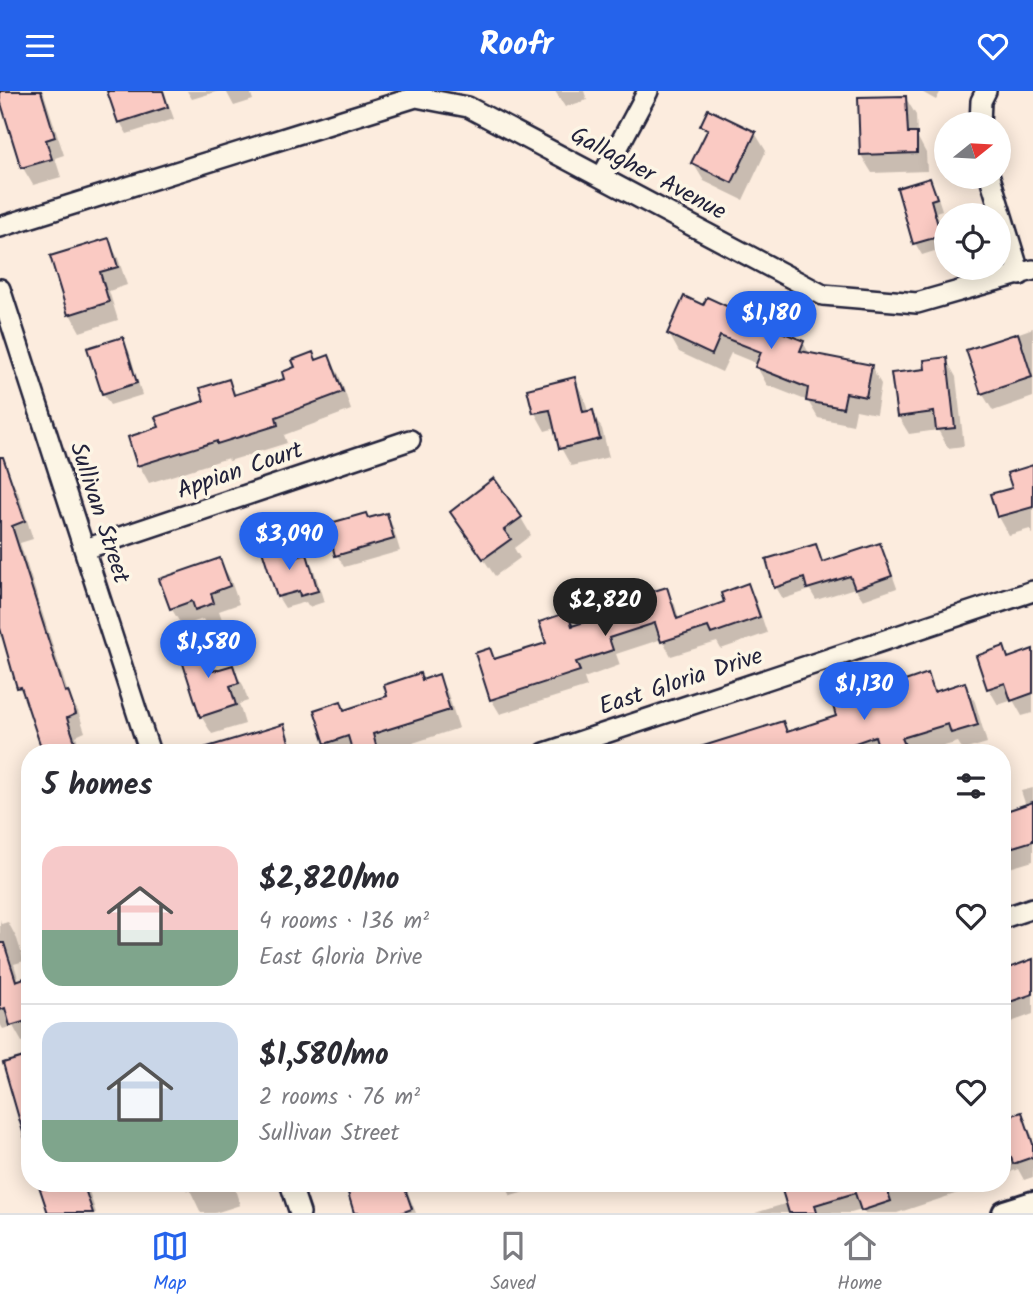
<!DOCTYPE html>
<meta charset="utf-8">
<style>
:root{--surface:#fff;--page:#f7f7f7;--text:#2b2b33;--muted:#7c7c81;--line:#e1e1e2;--accent:#2563eb}
body{margin:0;font-family:Kalam,sans-serif;background:var(--page);color:var(--text);height:100vh;display:flex;flex-direction:column;font-size:26px;white-space:nowrap}
*{box-sizing:border-box;margin:0}
p{font-size:23px;color:var(--muted)}
.icon{flex:none;width:38px;height:38px;fill:none;stroke:currentColor;stroke-width:2;stroke-linecap:round;stroke-linejoin:round}
.map{position:relative;flex:1;overflow:hidden}
.drawer{position:absolute;left:21px;top:653px;width:990px;height:448px;display:flex;flex-direction:column;background:var(--surface);border-radius:28px;box-shadow:0 4px 18px #0003}
.drawer>*{flex:none}
.needle{width:46px;rotate:72deg}
.fabs{position:absolute;left:934px;top:21px;display:grid;gap:14px}
.fabs a{display:grid;place-items:center;width:77px;height:77px;border-radius:50%;background:var(--surface);box-shadow:0 4px 18px #0003;font-size:35px}
.price{position:absolute;translate:-50% -60px;padding:0 16px;border-radius:24px;background:var(--accent);color:#fff;font-size:23px;line-height:46px;filter:drop-shadow(0 2px 4px #0008)}
.price::after{content:'';position:absolute;left:50%;top:42px;width:21px;height:16px;margin-left:-10px;background:inherit;clip-path:polygon(0 0,100% 0,50% 100%)}
.price.selected{background:#222;color:#fff}
ul{padding:0;list-style:none}
li{display:flex;align-items:center;gap:21px;height:175px;padding:0 21px}
li+li{border-top:2px solid var(--line)}
li span{display:grid;place-items:center;flex:none;width:196px;height:140px;border-radius:21px;color:#555}
li>.icon{margin-inline-start:auto}
span .icon{width:84px;height:84px;fill:#fffc;stroke-width:1}
li b{font-size:30px}
h2{display:flex;justify-content:space-between;align-items:center;height:84px;padding:0 21px;font-size:30px}
header{display:flex;justify-content:space-between;align-items:center;height:91px;padding:0 21px;background:var(--accent);color:#fff;font-size:32px;font-weight:800}
.tabs{display:flex;justify-content:space-around;align-items:center;height:98px;border-top:2px solid var(--line);background:var(--surface);font-size:19px;color:var(--muted)}
.tabs a{display:grid;justify-items:center;gap:4px}
.tabs .selected{color:var(--accent)}
.map>svg:first-child{display:block}
.shadow{fill:#0003}
.building{fill:#facac3;stroke:#22223b;stroke-width:2}
.lines{fill:none;stroke-linecap:round;stroke-linejoin:round}
.minor-casing{stroke:#22223b;stroke-width:24}
.tertiary-casing{stroke:#22223b;stroke-width:30}
.minor{stroke:#fcf5e5;stroke-width:19}
.tertiary{stroke:#fcf5e5;stroke-width:24}
.labels{text-anchor:middle;dominant-baseline:central;stroke-width:7;stroke-linejoin:round;paint-order:stroke}
.street-label{font-size:24px;fill:#22223b;stroke:#fcf5e5}
</style>
<header><svg class="icon" aria-label="menu" viewBox="0 0 24 24"><path d="M4 6h16M4 12h16M4 18h16"/></svg>Roofr<svg class="icon" aria-label="heart" viewBox="0 0 24 24"><path d="M12 20l-8-8c-3-5 5-10 8-4 3-6 11-1 8 4z"/></svg></header>
<div class="map">
<svg width="1033" height="1122" viewBox="0 0 1033 1122">
<rect width="100%" height="100%" fill="#fcecde"/>
<filter id="ink" filterUnits="userSpaceOnUse"><feTurbulence type="fractalNoise" baseFrequency=".0143" numOctaves="2"/><feDisplacementMap in="SourceGraphic" scale="14" xChannelSelector="R" yChannelSelector="G"/><feConvolveMatrix kernelMatrix="1 2 1 2 8 2 1 2 1" color-interpolation-filters="sRGB"/></filter>
<g filter="url(#ink)">
<path class="shadow" d="M0,0H43L64,64L55,67L61,86L33,94L23,77Z
M116,0H164L174,28L127,43L120,31Z
M187,0H219L192,8Z
M226,0H250L253,9L234,15Z
M555,0H584L587,9L565,16Z
M920,0H941L936,9Z
M905,6L916,24L917,45L926,62L927,80L872,82L861,64Z
M702,34L755,42L766,60L743,109L704,90L693,72L707,43Z
M930,89L936,100L942,119L936,121L947,156L922,164L915,152Z
M108,149L118,167L127,194L109,200L118,229L80,241L70,223Z
M703,216L732,219L734,224L803,251L810,264L871,275L881,293L876,323L856,319L853,334L818,327L808,310L767,294L757,276L758,273L731,262L722,281L679,261L669,243Z
M1033,237V306L993,320L982,302L969,260Z
M122,248L129,260L142,304L110,314L103,303L90,258Z
M328,266L339,284L351,319L284,344L287,352L229,370L228,367L149,392L139,374L130,347L161,337L206,311L228,290L237,305L286,289Z
M946,268L956,286L964,355L948,357L938,339L909,343L898,325L927,279Z
M574,288L584,306L588,321H592L602,338L609,366L571,375L561,357L556,337L545,340L535,322L529,299Z
M1033,377V444L1030,438L1009,444L999,426L992,404L1014,398Z
M8,384L18,401L33,448L20,452L69,605L78,620L85,641L76,645L81,662H45L29,614L19,596L4,544L0,546V387Z
M452,422L521,427L531,444L514,457L520,467L495,485Z
M386,424L393,436L400,460L344,476L337,464L368,429Z
M284,454L292,469L306,465L313,476L324,511L309,516L306,511L285,517L278,506L264,460Z
M880,454L886,466L897,497L863,509L855,497L816,509L810,499L783,508L776,496L815,455L824,473Z
M219,469L230,487L239,513L219,520L223,531L207,536L203,528L182,535L171,517Z
M747,494L756,509L767,542L721,558L717,551L671,565L662,548L616,563L620,574L584,587L587,596L500,623L491,608L490,559L495,569L549,553L567,523L575,536L632,517L666,498L675,514L679,528L726,512Z
M203,551L217,581L232,576L243,594L248,610L239,613L245,633L212,643L201,625Z
M1004,558L1010,568L1033,562V622L1022,625L1013,609L998,614L989,598L978,566Z
M927,584L937,602L965,593L975,611L987,652L963,659L958,651L921,662H717L782,632L789,643L839,626Z
M438,585L448,603L459,637L382,662H332L327,652L345,621Z
M283,635L296,662H237Z
M1033,697V770L1003,779V723L1026,715L1021,700Z
M0,828L1,833L8,831L17,848L24,870L14,873L19,890L30,887V949L22,951L13,935L3,938L0,933Z
M1033,870V923L1003,934V880Z
M1021,1023L1033,1046V1086L1024,1089L1018,1078L1003,1084V1029Z
M44,1092H106L107,1094L89,1100L96,1122H64Z
M183,1092H233L240,1114L215,1122H201L190,1099L188,1100Z
M374,1092H404L416,1122H356L375,1095Z
M504,1092H547L548,1094L511,1105Z
M799,1092H979L969,1095L970,1098L897,1122H864L862,1119L851,1122H755L788,1112Z"/>
<path class="building" d="M0,0H41L55,46L46,49L52,68L21,77L0,9Z
M107,0H163L168,16L118,32Z
M906,5L908,42H917V62L860,64L858,6Z
M708,18L756,41L732,92L691,72L708,38L700,35Z
M930,87L937,107L931,109L941,145L913,153L897,97Z
M109,147L118,176L100,181L109,211L68,224L50,165Z
M684,205L703,214L707,206L733,218L732,221L804,250L800,260L872,274L866,306L846,302L843,317L806,310L808,297L755,276L761,261L720,245L712,264L667,243Z
M1018,242L1032,286L981,303L966,259Z
M123,246L137,292L102,303L87,257Z
M313,261L316,269L329,264L343,301L276,326L278,334L217,353V350L137,375L128,346L159,336L155,326L204,310L200,297L229,288L234,304L284,288L282,281L295,276L292,269Z
M947,266L955,337L936,339L934,321L897,326L891,282L925,278L924,269Z
M575,286L583,321L593,319L600,348L559,358L550,319L533,322L527,298Z
M0,366H3L25,430L12,435L65,601L68,600L76,623L67,627L77,657L63,662H43L21,596L17,597L0,537Z
M1033,374V416L997,426L990,403L1012,397L1007,382Z
M494,387L522,426L504,439L511,448L483,468L450,421Z
M366,422L368,427L387,422L394,448L335,465L327,433Z
M285,452L290,468L307,463L318,500L300,505L299,500L277,506L262,459Z
M880,452L892,485L855,498L850,485L807,498L804,487L774,497L766,468L816,453L822,471Z
M220,467L230,495L211,502L214,512L195,519L192,510L170,518L159,488Z
M748,492L760,526L711,543L708,536L661,551L655,532L609,547L613,559L576,571L580,580L490,609L475,562L490,557L494,568L546,552L539,531L568,521L572,535L630,516L628,508L667,496L677,528L724,511L721,502Z
M203,549L213,580L233,574L239,592L230,595L236,614L200,626L178,557Z
M1004,555L1008,567L1033,558V602L1011,610L1005,592L987,598L976,565Z
M420,582L422,589L439,583L450,619L373,643L377,658L366,662H353L348,645L325,653L314,619L341,610L344,619L387,605L384,594Z
M928,582L934,601L965,591L978,634L951,642L948,633L902,647L905,654L882,662H880L875,645L827,662H698L697,657L783,630L787,641L836,625L833,615Z
M284,633L292,662H205L204,657Z
M1033,711V750L1003,759V721Z
M0,852H4L16,890L30,885V929L10,935L5,917L0,919Z
M1033,868V903L1007,912L1003,898V879Z
M30,964V1047L25,1048L3,972Z
M1022,1021L1033,1053V1066L1013,1073L1011,1066L1003,1068V1027Z
M38,1092H83L93,1122H48Z
M377,1092H403L412,1118L401,1122H354L348,1102Z
M792,1092H885L891,1110L861,1120L855,1102L815,1114L817,1122H789L781,1096Z"/>
<g class="lines">
<g class="minor-casing">
<path id="minor" d="M980,33L981,10L986,0
M602,86L648,0
M990,86L1020,184
M0,136L416,6L468,16L823,204L917,212L1033,179
M0,198L150,662
M85,458L410,349
M545,662L1033,500
M1003,827L1033,817
M290,1092L300,1122"/>
</g>
<g class="tertiary-casing">
<path id="tertiary" d="M1005,1122L1033,1113"/>
</g>
<use href="#minor" class="minor"/>
<use href="#tertiary" class="tertiary"/>
</g>
</g>
<g class="labels">
<g class="street-label">
<text transform="translate(648 83) rotate(28)">Gallagher Avenue</text>
<text transform="translate(240 380) rotate(-19)">Appian Court</text>
<text transform="translate(99 422) rotate(72)">Sullivan Street</text>
<text transform="translate(681 591) rotate(-18)">East Gloria Drive</text>
</g>
</g>
</svg>
<div class="fabs">
<a><svg class="needle" viewBox="-14 -14 28 28"><path d="M0-13l5 13h-10z" fill="#e53935"/><path d="M0 13l5-13h-10z" fill="#7c7c81"/></svg></a>
<a><svg class="icon" aria-label="locate" viewBox="0 0 24 24"><circle cx="12" cy="12" r="6"/><path d="M12 2v4M12 18v4M2 12h4M18 12h4"/></svg></a>
</div>
<b class="price" style="left:771px;top:260px">$1,180</b>
<b class="price" style="left:289px;top:481px">$3,090</b>
<b class="price selected" style="left:605px;top:547px">$2,820</b>
<b class="price" style="left:208px;top:589px">$1,580</b>
<b class="price" style="left:864px;top:631px">$1,130</b>
<section class="drawer">
<h2>5 homes<svg class="icon" aria-label="filters" viewBox="0 0 24 24"><path d="M4 7h16M4 17h16"/><circle cx="9" cy="7" r="2"/><circle cx="15" cy="17" r="2"/></svg></h2>
<ul>
<li><span style="background:linear-gradient(#f6c9c9 60%,#7fa58c 0)"><svg class="icon" aria-label="home" viewBox="0 0 24 24"><path d="M3 11l9-7 9 7M6 9v11h12V9"/></svg></span><div><b>$2,820/mo</b><p>4 rooms · 136 m²</p><p>East Gloria Drive</p></div><svg class="icon" aria-label="heart" viewBox="0 0 24 24"><path d="M12 20l-8-8c-3-5 5-10 8-4 3-6 11-1 8 4z"/></svg></li>
<li><span style="background:linear-gradient(#c9d6e8 70%,#7fa58c 0)"><svg class="icon" aria-label="home" viewBox="0 0 24 24"><path d="M3 11l9-7 9 7M6 9v11h12V9"/></svg></span><div><b>$1,580/mo</b><p>2 rooms · 76 m²</p><p>Sullivan Street</p></div><svg class="icon" aria-label="heart" viewBox="0 0 24 24"><path d="M12 20l-8-8c-3-5 5-10 8-4 3-6 11-1 8 4z"/></svg></li>
</ul>
</section>
</div>
<nav class="tabs">
<a class="selected"><svg class="icon" aria-label="map" viewBox="0 0 24 24"><path d="M3 6l6-2 6 2 6-2v14l-6 2-6-2-6 2zM9 4v14M15 6v14"/></svg>Map</a>
<a><svg class="icon" aria-label="saved" viewBox="0 0 24 24"><path d="M7 4h10v16l-5-4-5 4z"/></svg>Saved</a>
<a><svg class="icon" aria-label="home" viewBox="0 0 24 24"><path d="M3 11l9-7 9 7M6 9v11h12V9"/></svg>Home</a>
</nav>
